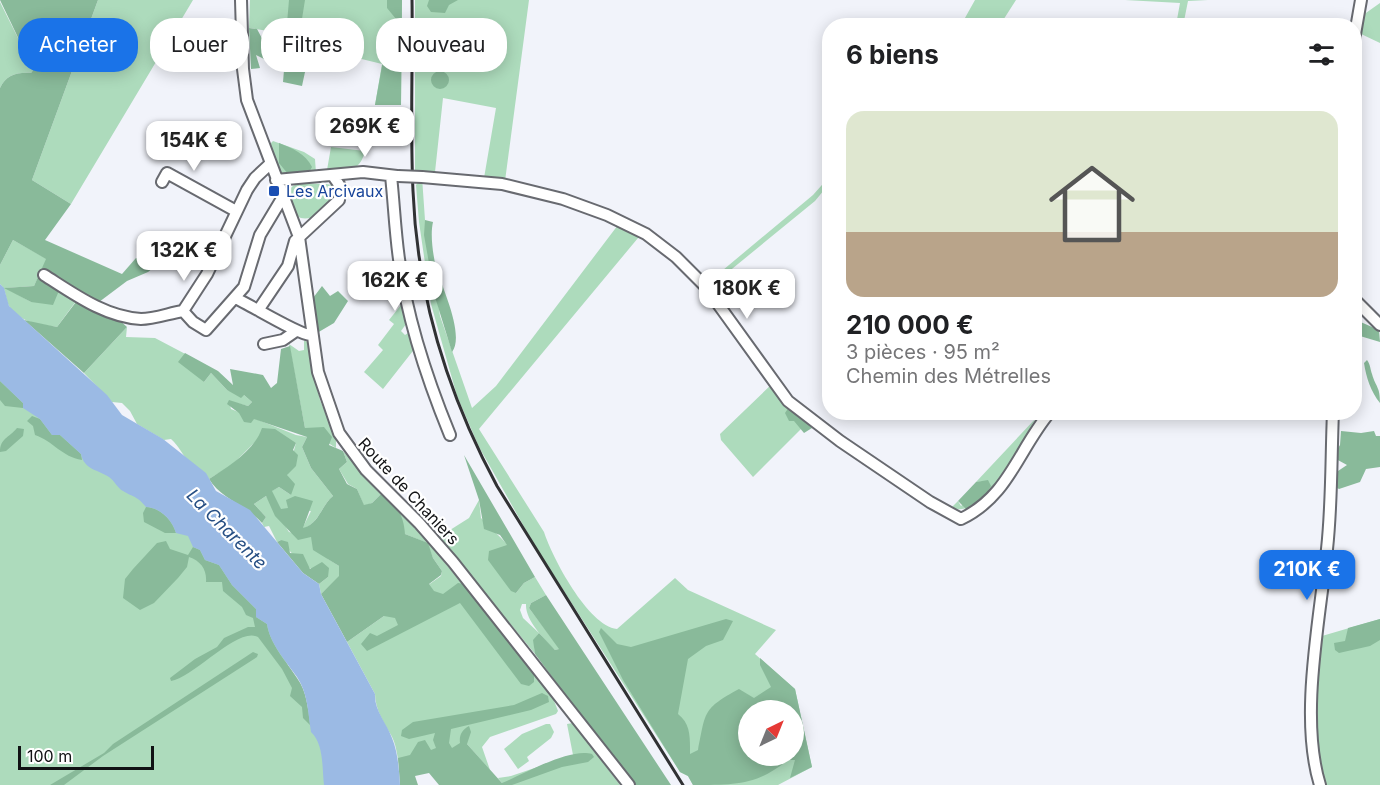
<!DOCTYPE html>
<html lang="fr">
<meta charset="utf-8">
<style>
:root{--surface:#fff;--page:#f6f6f6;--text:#202124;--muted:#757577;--accent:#1a73e8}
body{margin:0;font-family:Inter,sans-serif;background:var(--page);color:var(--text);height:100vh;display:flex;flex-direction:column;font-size:22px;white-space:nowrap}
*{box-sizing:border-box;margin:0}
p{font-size:20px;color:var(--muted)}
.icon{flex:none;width:33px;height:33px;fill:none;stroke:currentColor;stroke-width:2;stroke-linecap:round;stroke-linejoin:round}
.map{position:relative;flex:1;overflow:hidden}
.sheet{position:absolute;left:822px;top:18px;width:540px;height:402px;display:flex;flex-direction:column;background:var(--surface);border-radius:24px;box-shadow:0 3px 15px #0003}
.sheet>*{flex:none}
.guide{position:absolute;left:18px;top:18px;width:570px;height:54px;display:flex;gap:12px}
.needle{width:39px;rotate:43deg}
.tools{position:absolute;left:738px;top:700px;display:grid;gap:12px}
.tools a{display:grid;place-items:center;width:66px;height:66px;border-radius:50%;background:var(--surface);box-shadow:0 3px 15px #0003;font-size:30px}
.scale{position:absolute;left:18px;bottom:15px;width:136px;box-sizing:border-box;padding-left:6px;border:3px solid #111214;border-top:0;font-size:16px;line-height:21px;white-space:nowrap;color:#111214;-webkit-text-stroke:4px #fff;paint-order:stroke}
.price{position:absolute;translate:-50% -51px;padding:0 14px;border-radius:12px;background:#fff;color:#222;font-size:20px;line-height:39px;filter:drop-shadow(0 2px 3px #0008)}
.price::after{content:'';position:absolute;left:50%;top:36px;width:18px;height:14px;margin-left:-9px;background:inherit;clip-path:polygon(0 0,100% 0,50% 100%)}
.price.selected{background:var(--accent);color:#fff}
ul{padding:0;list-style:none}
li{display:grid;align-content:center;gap:12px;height:318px;padding:0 24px}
li span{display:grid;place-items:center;height:186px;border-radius:18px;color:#555}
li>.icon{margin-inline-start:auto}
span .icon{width:108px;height:108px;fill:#fffc;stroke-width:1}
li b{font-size:26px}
h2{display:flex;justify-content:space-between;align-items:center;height:72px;padding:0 24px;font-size:26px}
.chip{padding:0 21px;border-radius:24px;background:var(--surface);box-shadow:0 3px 15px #0003;font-size:21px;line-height:54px}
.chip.selected{background:var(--accent);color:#fff}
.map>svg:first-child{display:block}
.green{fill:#addbbc;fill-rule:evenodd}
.forest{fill:#89ba9a;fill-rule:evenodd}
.water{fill:#9bbae4}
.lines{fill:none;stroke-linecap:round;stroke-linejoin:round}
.minor-casing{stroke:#686a70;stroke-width:14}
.minor{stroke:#fff;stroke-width:10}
.rail{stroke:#313234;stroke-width:3}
.minor-bridge-casing{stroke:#686a70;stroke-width:14;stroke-linecap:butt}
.minor-bridge{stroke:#fff;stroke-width:10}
.transit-dot{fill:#1a4fb4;stroke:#fff;stroke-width:2}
.labels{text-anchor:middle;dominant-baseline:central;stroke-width:4.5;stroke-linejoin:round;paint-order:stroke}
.transit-label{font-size:16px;fill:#164399;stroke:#fff;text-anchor:start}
.street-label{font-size:16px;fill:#111214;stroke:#fff}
.water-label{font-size:18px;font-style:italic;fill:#274f84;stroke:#fff}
</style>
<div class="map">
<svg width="1380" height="785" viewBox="0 0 1380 785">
<rect width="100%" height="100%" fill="#f1f3fa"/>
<path class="green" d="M98,0H193L71,204L32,180Z
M250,0H402L401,105H375L382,64L325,50L326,40L249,28Z
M415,0H529L505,181L484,178L496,108L443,98L435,172L415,173Z
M975,0H1016L1000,25H961Z
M1125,0H1208L1188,1L1183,26L1176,25L1180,3Z
M0,2L25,52L38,64L31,73C17,72 6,75 0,88Z
M1380,3V43L1359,33L1363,15Z
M273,141L304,152L315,159L316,173L281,174L277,170L270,144Z
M331,147L365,151C359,174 348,169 327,170Z
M422,177L425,220L440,316L472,408L496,386L621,221L643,232L479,429L544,532C552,557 588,626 617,629L675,578L688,590L776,630L755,654L795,689L812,767L778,785H693L688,776L680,772L535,546L479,447L457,396L431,304L419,222L416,185ZM748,711H794V756H748Z
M829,177V184L815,201L716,282L711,280L813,195Z
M326,184L332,185L337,196L316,217C312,218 305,219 301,218C293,216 285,190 293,186C300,182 317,184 326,184Z
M13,240L47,259L34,286L6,288L31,302L63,281L82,293L57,327C40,324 19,323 9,306C5,299 7,290 0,284V265Z
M405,300L409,320L401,331L405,335L411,331L416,347L383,389L364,372L383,350L378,345L394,324L389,320Z
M127,327L126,337L155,338L193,358L204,382L211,373L227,390L244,395L252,402L248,406L229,401L231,409L296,435L307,437L302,447L311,468L333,496C321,506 319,524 302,529L311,511L280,509L271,491L279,487L291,495L287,475L296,443L260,437L232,465L209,479C204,471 197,469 190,463C183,456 179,446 171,439L164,440L137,424L130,411L122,403L112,402L84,373Z
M304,340L307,342L320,400L336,439V448L305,428L289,344L299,351L304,350Z
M0,368L257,597L342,785H0Z
M773,383L811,419L753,477L721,440L720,434Z
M1036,418C1018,447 991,519 951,508L958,501L961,506L988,481L976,482Z
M343,451L415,526L551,693L558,711L556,714L490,737L482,747L490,770L467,744L399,764C397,755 396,743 391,735C384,723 375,709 375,694L347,642L441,576L442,571L433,558L427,543L405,534L381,494L372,503L364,506L357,489L348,484L339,469L347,462Z
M266,496L289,532L311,537L328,559L339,566L340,576L321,594L319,584L328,577C307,569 294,558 281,540L277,542L269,526L264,527L262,523L266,517L254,504Z
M479,500L481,518L508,545L516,593L524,583L535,577L546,595L531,603L529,608L560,649L555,650C544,639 525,620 526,604H522L520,610L523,618L539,633L534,640L535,654L439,537L469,518Z
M1380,619V785H1324C1312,735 1315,686 1322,636Z
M573,723L620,785H497L502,783L498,778L511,776L573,755L567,724Z
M546,724H550L554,732L551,738L527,757L529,761L518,769L504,749L522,734Z"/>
<path class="forest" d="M0,0H98L32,180L71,204L45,240L122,274L136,258L148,261L170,236L177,248L148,272L127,281L99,302L127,327L84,373L24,320L57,327L82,294L63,281L53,305L31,302L4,288L34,286L46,259L13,240L0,265V88C6,75 17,72 31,73L38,64L25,52Z
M289,0H305L301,25L287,23Z
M387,0H402L401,105H375L384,55L395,57L396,19L387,8Z
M429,0H458L449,5L445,13L431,12L427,6Z
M249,28L257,29L272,57L268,61L256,55L260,68L251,69Z
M287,34L326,40L325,50L318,58H308L302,86L283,82Z
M431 80a9 9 0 1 1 18 0a9 9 0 1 1-18 0Z
M279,143C292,148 306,154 312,167L308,174H288L279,163Z
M425,220L433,222C430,235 433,254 436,268C442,287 465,335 452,352L435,297L424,235Z
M322,286L330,296L338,291L348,301L334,323L317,333L313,298Z
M1356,320L1379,330L1380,342L1360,336L1355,330Z
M290,346L305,428L324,427L332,437L329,445L343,451L347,462L339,469L347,484L357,489L364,505L372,503L381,494C397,502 404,517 405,534L428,543L433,558L442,571L441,575L429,584L434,591L443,594L458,583L464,584L534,672V682L529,686L521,684L460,603L367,651L361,644L370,633L377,636L398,625L395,618L384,616L347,642L321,594L339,576V566L313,550L311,537L298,540L275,516L266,496L254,504L266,517L262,523C246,505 221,499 209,479C228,467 255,450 262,428L275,429L296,443L293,450L298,455L296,466L287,475L295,484L291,495L279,487L272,491L281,509L288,508L286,500L295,496L313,501L303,528C319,524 321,506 333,496L311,468L302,447L307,437L254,419L251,423L244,422L239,413L227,404L229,400L248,406L252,402L244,395L241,398L227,390L211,373L204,382L178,362L185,353L218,371L233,385L230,369L263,375L271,388L277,383L281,349Z
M1367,360C1371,366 1370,369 1372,374C1376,388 1380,386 1380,403C1371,392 1366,377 1364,363Z
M0,381L23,403V408L5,406L0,400Z
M789,407L809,421L812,428L804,433L794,421H789L785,413Z
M32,416L40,419L52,435H60L81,454L82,460C62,457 53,441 35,435L33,426L27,421Z
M17,428L24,429L23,436L6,451L0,452C0,438 9,438 17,428Z
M1341,431L1361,433L1374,431L1376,436H1380V467L1366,469L1360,482L1339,489L1334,486L1335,473L1347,465L1336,459L1335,453L1340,445Z
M464,455L535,577L524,583L516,593L511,591L488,560L489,551L507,545L500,535L484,529L479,500Z
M988,480L991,486L983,498L966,509L958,501L976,482Z
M146,507C161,508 172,520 176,533H165L144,522L143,513Z
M281,540L288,542L290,553L303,554L310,569L322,562L329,568L328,577L319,584L303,573L277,542Z
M166,541L170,549L188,555L193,547L200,550L205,560L219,565L232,585L256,609V617L267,624C270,645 287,662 297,678C307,692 308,708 310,725L303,718L302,707L290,696L292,688L282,669L258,637C238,626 193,678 171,681L170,678L195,659L217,647L224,638L248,627H255L253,618L246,615L242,607L223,591L222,582H206C207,570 201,561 189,557L187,567L178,578L154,603L140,610L123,598L125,579L133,569L157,543Z
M546,595L671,785H633L535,654L533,640L539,633L555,650L559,649L529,608L531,603Z
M726,619L733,621L723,640L706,646L688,659L678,714C691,724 690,738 690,754L698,750C706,712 702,709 739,689L754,698L771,687L760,665V658L795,689L812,767L790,778L795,760H788C757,785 736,785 693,785L688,776L680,772L623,680L599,632L601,628L617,644L631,647ZM748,711H794V756H748Z
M1380,619V640L1370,646L1339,653L1335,650L1334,643L1345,641L1348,628Z
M253,652L258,654L257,657L103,756L64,785H50L104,753L113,744Z
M542,693L548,696L549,702L531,710L451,729L449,743L452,748L460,743C459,735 462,730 469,726L471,732L467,744L502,783C522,775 570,747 592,754L594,757L588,762L562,767L512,785H439L429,773L415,776L418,785H400L398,758L410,755L418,742L425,740L431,750L436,748L433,740L435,733L409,739L401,736L402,730L413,722L514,705Z"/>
<path class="water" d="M0,284L4,288L9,306L107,395L122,415L163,439L206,473L216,491L250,510L303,573L319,584L321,594L375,694C374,710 387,724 392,738C398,753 399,769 400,785H324C322,768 324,744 311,732C308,713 308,693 297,677C286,661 270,644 267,624L256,617V609L232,585L219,565L205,560L200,550L193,547L188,536L176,533C172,520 161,508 146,507C137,496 135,498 123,491C117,488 115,481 109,477C99,470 84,470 81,454L60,435H52L40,419L23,408V403L0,381Z"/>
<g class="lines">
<g class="minor-casing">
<path id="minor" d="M241,0L243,69L247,100L299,237L318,372L339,433L366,470L419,523L453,562L629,785
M1354,40L1361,0
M391,176C394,203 395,231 399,259C407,319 427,379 450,435
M422,177L502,184L563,199L607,215L646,234L676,257L705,286L788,401L840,441L930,502L961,519C1009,496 1018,450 1050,412
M276,180L363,172L397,176
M162,182L167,173L236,211
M44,275C74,294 105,317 141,319C154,319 170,313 183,311L207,274L247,190L255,178L270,164
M235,298C251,305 299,335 311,335
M1354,299L1380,325
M259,309L288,266L295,241L339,200L340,186L333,176
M183,311L193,322L206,330L244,287L260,235L284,195
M264,344L283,340L296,331
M1320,785C1299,718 1320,619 1327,549C1332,504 1331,458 1333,412"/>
</g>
<use href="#minor" class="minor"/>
<path class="rail" d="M412,0C413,64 410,128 413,191C417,295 448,395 497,486L683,785"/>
<g class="minor-bridge-casing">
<path id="minor-bridge" d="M398,176L422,177"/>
</g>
<use href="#minor-bridge" class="minor-bridge"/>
</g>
<rect class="transit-dot" x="268" y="185" width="12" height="12" rx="3"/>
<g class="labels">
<g class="transit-label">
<text x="286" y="191">Les Arcivaux</text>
</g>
<g class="street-label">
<text transform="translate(409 491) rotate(47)">Route de Chaniers</text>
</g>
<g class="water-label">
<text transform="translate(227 529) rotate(45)">La Charente</text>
</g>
</g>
</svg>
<div class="tools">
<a><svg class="needle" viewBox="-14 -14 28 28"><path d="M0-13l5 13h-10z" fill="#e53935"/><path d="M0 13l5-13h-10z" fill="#757577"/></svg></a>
</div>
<div class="scale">100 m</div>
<b class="price" style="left:365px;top:158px">269K €</b>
<b class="price" style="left:194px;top:172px">154K €</b>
<b class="price" style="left:184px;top:282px">132K €</b>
<b class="price" style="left:395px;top:312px">162K €</b>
<b class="price" style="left:747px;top:320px">180K €</b>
<b class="price selected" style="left:1307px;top:601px">210K €</b>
<div class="guide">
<a class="chip selected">Acheter</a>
<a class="chip">Louer</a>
<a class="chip">Filtres</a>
<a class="chip">Nouveau</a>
</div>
<section class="sheet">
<h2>6 biens<svg class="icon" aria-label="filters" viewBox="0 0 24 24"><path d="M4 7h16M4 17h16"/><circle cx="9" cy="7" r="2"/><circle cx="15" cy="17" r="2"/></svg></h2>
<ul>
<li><span style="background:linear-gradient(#dfe7d0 65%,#b9a48a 0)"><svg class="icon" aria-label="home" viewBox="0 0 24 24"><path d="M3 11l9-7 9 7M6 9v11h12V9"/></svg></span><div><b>210 000 €</b><p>3 pièces · 95 m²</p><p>Chemin des Métrelles</p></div></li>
</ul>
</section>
</div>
